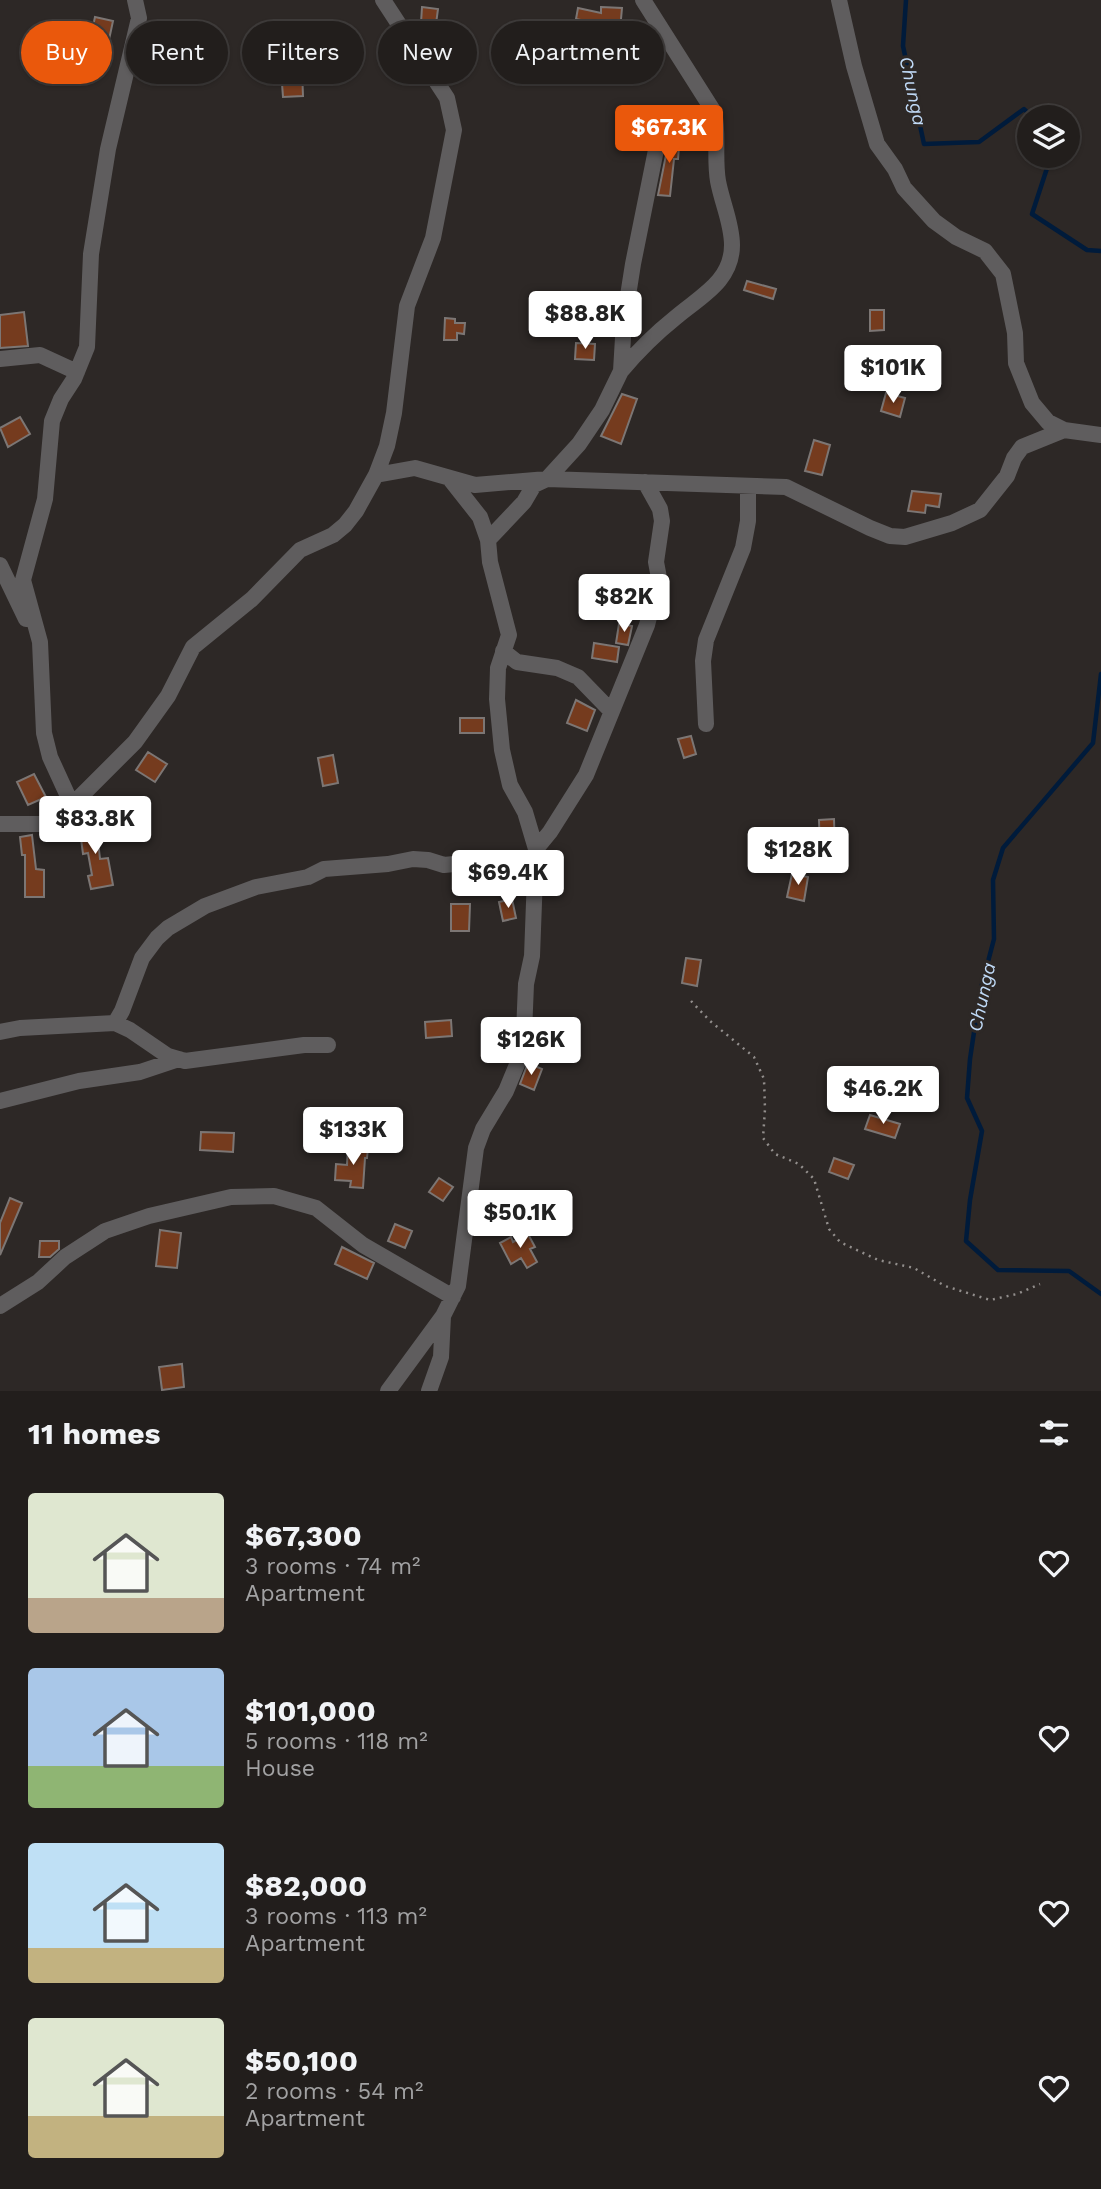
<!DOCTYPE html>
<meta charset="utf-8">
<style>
:root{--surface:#221e1c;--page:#2e2b29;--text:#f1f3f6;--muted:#a2a2a3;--line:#3f3c3b;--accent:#ea580c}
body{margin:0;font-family:"Work Sans",sans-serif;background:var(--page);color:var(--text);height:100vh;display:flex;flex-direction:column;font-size:26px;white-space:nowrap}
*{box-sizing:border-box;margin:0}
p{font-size:23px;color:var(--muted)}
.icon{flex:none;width:38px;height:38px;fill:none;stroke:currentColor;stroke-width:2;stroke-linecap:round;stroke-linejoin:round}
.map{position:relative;height:1391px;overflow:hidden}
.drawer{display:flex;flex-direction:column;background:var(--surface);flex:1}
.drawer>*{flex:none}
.guide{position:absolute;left:21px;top:21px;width:700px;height:63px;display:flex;gap:14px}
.tools{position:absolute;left:1017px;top:105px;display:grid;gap:14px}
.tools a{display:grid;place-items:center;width:63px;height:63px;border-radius:50%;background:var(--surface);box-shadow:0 2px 5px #0004,0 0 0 2px var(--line);font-size:35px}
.price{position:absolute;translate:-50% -60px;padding:0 16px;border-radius:7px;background:#fff;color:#222;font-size:23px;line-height:46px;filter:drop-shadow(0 2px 4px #0008)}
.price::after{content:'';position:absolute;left:50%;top:42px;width:21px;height:16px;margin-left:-10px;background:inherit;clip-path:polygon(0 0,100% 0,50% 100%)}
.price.active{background:var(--accent);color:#fff}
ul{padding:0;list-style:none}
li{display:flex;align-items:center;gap:21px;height:175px;padding:0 28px}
li span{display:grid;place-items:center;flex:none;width:196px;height:140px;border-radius:7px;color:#555}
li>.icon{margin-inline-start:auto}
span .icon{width:84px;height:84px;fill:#fffc;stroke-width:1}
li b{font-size:30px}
h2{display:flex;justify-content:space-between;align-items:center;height:84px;padding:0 28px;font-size:30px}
.pill{padding:0 24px;border-radius:32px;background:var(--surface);box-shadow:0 2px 5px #0004,0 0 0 2px var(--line);font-size:24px;line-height:63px}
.pill.active{background:var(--accent);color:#fff}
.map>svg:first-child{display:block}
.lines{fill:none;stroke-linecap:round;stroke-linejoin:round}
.stream{stroke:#001b3b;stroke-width:4.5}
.building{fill:#753b1e;stroke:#7c7674;stroke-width:2}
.path{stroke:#928e8c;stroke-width:2.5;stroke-dasharray:2 5;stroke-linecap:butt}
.minor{stroke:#5f5d5e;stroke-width:16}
.labels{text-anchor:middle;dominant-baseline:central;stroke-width:6;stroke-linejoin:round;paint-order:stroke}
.water-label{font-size:19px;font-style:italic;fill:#c0daf7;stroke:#2d2826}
</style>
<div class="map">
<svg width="1101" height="1391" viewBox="0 0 1101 1391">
<rect width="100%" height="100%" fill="#2d2826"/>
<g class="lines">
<path class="stream" d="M906,0L903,46L924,144L979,142L1024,109L1032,117
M1051,156L1032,214L1087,250L1101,251
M1101,674L1093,743L1003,848L993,880L994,939L980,992L970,1059L967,1098L982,1131L970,1200L966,1241L998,1270L1069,1271L1101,1294"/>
</g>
<path class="building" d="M422,7L438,9L436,24L421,23Z
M601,7L622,8L620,30L599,28L600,24L576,19L578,8L601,13Z
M95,17L113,21L107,49L89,45Z
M302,69L303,96L283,97L281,70Z
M670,135H680L678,159H674L670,196L658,195Z
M747,281L776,289L773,299L744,290Z
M870,310H884V330L870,331Z
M24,312L28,346L0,348V315Z
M445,318L455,319V323H465L464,334L457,333V340H444Z
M576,343L595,344L594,360L575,359Z
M886,393L905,398L900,417L881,411Z
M622,394L637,399L621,444L601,436Z
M20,417L30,434L8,447L0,428Z
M814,440L830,445L822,475L805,471Z
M912,491L941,494L939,507L926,505L925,513L908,511Z
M619,624L632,626L628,645L616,643Z
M594,643L619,647L617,662L592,658Z
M576,700L595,710L587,731L567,723Z
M460,718H484V733H460Z
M691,736L696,754L684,758L678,739Z
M148,752L167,764L155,782L136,770Z
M333,755L338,783L323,786L318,758Z
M34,774L46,797L28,805L17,782Z
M834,819L835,852H820L819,820Z
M96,821L100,859L108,858L113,885L91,889L88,876L92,875L88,853L83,854L79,823Z
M32,835L36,869L44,870V897H25V855H22L20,837Z
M792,874L808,877L804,901L787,897Z
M512,899L516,918L503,921L499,902Z
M451,904H470L469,931H451Z
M686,958L701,960L697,986L682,983Z
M451,1020L452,1036L426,1038L425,1022Z
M528,1063L542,1069L534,1090L520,1084Z
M870,1115L900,1124L895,1138L865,1129Z
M201,1132L234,1133L233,1152L200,1150Z
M348,1146L368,1148L367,1158H365L363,1188L350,1187L351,1181L335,1180L336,1164L347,1165Z
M834,1158L854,1165L848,1179L829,1172Z
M439,1178L453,1187L443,1201L429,1192Z
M10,1198L22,1203L0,1255V1223Z
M395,1224L412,1231L405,1248L388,1241Z
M160,1230L181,1233L177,1268L156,1266Z
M528,1234L535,1247L530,1249L537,1262L527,1268L521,1258L511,1264L500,1243L511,1237L513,1242Z
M40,1241H59V1249L50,1257H39Z
M342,1247L374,1263L367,1279L335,1264Z
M182,1364L184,1387L162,1390L159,1367Z"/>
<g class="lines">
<path class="path" d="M691,1001L710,1021L754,1057L764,1079L765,1109L763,1138L775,1154L799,1164L814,1179L829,1229L840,1242L878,1260L914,1268L945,1286L990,1300L1017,1294L1040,1284"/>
<path class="minor" d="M839,0L854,66L877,144L895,169L904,188L934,221L956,237L985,251L1003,274L1015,333L1016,363L1032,403L1048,422L1064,430L1101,435
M0,359L40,355L77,372
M621,371C637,352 655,334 675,318C699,297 732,282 732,245C732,223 722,203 718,181C714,158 719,135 714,112L643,0
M376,475L387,446L394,413L407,306L433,238L454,130L447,98L383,0
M488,540L524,502L534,485L547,479L579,444L602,410L621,371L624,321L633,264L660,130
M0,565L26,619
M503,651L517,662L557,668L578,677L611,711
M706,724L703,661L706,640L743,548L748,521V487
M72,805L50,757L44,733L40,642L23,580L45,499L52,421L61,399L74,379L87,347L91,254L108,149L139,18L135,0
M0,824H48L72,805L135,742L168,696L193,647L252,599L300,550L333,535L345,525L356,511L376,475L415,468L475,485L547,479L786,487L870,528L890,536L905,537L952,523L980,510L1007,476L1014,458L1022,447L1064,430
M536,849L550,832L586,775L647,625L659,578L656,562L662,521L660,509L645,482
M115,1023L122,1011L142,958L157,938L168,928L205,906L256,887L308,877L324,869L388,864L413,859L428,860L444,865L494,860L535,868
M0,1032L20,1028L115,1023L130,1030L168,1056L185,1061L304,1045H328
M0,1101L79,1081L140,1072L179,1059
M0,1306L38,1282L65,1257L105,1231L149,1216L231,1197L274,1196L316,1208L363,1245L453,1297
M388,1391L443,1316
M429,1391L441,1357L443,1316L458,1286L476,1148L483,1129L506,1091L518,1062L524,1033L526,984L532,956L536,849L525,812L510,785L502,750L497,699L498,668L509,635L490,562L488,540L480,517L450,479"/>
</g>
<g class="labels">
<g class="water-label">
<text transform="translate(913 91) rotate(78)">Chunga</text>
<text transform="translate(982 997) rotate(-78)">Chunga</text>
</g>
</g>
</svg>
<div class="tools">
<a><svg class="icon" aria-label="layers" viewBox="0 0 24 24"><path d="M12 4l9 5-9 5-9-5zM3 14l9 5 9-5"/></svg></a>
</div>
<b class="price active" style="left:669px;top:165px">$67.3K</b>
<b class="price" style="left:585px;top:351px">$88.8K</b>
<b class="price" style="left:893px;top:405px">$101K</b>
<b class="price" style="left:624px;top:634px">$82K</b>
<b class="price" style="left:95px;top:856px">$83.8K</b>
<b class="price" style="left:798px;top:887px">$128K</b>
<b class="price" style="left:508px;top:910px">$69.4K</b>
<b class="price" style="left:531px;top:1077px">$126K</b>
<b class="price" style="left:883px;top:1126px">$46.2K</b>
<b class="price" style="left:353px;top:1167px">$133K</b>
<b class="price" style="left:520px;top:1250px">$50.1K</b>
<div class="guide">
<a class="pill active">Buy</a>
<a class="pill">Rent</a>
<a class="pill">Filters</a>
<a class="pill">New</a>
<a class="pill">Apartment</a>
</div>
</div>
<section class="drawer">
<h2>11 homes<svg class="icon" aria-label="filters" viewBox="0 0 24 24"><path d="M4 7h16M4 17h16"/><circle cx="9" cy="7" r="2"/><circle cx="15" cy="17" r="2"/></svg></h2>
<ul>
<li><span style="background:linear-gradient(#dfe7d0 75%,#b9a48a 0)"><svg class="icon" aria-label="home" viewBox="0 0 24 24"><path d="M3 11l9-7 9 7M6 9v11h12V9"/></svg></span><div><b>$67,300</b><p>3 rooms · 74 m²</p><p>Apartment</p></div><svg class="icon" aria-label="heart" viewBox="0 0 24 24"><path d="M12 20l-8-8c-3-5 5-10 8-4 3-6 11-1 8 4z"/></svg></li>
<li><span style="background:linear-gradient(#a9c7e8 70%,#8fb573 0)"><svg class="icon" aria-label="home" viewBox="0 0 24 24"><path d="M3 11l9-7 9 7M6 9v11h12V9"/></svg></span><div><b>$101,000</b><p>5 rooms · 118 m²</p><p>House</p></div><svg class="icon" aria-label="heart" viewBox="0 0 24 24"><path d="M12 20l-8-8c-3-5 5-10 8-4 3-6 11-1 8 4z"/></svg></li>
<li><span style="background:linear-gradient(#bfe0f5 75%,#c2b280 0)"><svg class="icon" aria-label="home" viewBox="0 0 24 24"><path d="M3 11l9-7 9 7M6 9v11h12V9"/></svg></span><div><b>$82,000</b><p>3 rooms · 113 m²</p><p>Apartment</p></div><svg class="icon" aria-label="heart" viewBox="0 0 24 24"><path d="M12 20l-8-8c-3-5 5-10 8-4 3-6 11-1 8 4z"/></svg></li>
<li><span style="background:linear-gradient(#dfe7d0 70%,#c2b280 0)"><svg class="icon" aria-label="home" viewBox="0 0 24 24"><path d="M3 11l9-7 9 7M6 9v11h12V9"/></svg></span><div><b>$50,100</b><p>2 rooms · 54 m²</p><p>Apartment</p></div><svg class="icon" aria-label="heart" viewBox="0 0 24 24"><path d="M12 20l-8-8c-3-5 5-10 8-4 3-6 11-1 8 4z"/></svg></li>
</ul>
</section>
